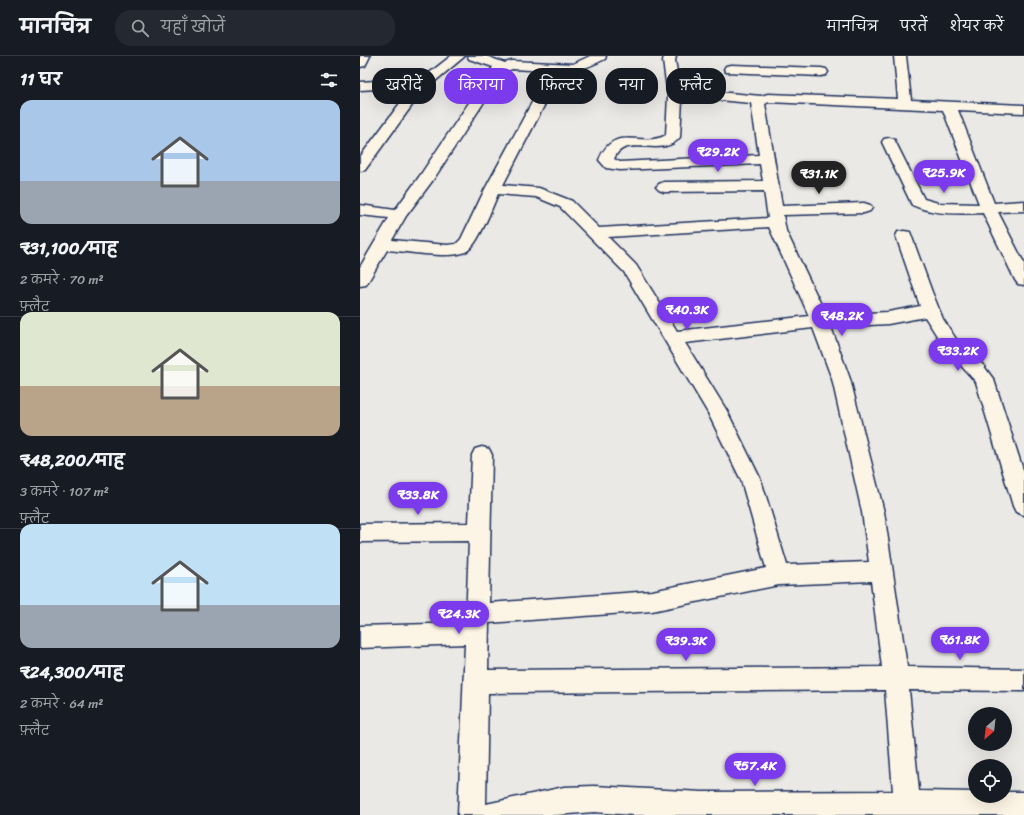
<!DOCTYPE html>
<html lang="hi">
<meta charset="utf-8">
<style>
:root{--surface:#171b24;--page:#242831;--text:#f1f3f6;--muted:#9ea1a6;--line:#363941;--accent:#7c3aed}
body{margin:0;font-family:Sriracha,"Playpen Sans Deva",sans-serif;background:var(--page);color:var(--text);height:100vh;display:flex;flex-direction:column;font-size:15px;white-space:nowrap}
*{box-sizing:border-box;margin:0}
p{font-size:13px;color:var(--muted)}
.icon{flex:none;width:22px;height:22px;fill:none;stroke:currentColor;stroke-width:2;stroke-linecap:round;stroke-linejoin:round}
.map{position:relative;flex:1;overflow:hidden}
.drawer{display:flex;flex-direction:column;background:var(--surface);width:360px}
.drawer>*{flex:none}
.top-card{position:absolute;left:12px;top:12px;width:380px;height:36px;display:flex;gap:8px}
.needle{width:26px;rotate:208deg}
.buttons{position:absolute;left:608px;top:651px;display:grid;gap:8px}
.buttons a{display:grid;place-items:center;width:44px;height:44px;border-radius:50%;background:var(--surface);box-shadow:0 4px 16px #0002;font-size:20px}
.price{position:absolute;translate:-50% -34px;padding:0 9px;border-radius:14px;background:var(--accent);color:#fff;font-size:13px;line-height:26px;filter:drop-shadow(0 1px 2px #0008)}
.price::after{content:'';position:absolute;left:50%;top:24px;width:12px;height:9px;margin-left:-6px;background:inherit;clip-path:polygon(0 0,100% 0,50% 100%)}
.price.current{background:#222;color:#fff}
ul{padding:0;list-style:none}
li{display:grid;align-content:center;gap:8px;height:212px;padding:0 20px}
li+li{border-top:1px solid var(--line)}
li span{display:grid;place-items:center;height:124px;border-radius:12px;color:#555}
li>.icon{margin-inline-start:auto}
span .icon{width:72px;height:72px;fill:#fffc;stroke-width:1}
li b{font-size:17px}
h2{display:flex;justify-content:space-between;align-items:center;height:48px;padding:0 20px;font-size:17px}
.chip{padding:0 14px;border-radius:16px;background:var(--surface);box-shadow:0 4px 16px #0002;font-size:14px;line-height:36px}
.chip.current{background:var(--accent);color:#fff}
header{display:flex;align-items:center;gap:24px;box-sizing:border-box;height:56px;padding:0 20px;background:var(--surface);border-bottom:1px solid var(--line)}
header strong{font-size:19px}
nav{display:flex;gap:22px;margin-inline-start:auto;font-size:14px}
.search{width:280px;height:36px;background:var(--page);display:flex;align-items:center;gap:10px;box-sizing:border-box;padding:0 14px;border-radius:16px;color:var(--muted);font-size:15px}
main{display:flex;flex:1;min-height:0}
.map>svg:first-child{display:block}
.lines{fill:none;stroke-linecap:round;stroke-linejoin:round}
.minor-casing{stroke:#1b2f5e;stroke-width:3}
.minor{fill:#fcf5e5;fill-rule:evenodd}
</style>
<header>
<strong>मानचित्र</strong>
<div class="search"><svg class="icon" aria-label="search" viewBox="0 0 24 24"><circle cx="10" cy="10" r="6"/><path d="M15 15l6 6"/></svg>यहाँ खोजें</div>
<nav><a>मानचित्र</a><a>परतें</a><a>शेयर करें</a></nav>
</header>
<main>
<section class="drawer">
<h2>11 घर<svg class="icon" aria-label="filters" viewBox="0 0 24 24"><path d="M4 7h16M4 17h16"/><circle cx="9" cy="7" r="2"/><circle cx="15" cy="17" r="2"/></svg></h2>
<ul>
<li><span style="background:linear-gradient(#a9c7e8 65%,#9aa5b1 0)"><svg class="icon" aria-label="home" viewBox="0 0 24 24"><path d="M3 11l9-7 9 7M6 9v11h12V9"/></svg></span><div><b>₹31,100/माह</b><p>2 कमरे · 70 m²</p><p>फ़्लैट</p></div></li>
<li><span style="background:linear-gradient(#dfe7d0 60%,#b9a48a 0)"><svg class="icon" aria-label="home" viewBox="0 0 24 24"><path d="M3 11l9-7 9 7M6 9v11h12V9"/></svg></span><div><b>₹48,200/माह</b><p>3 कमरे · 107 m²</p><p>फ़्लैट</p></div></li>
<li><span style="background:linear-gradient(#bfe0f5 65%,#9aa5b1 0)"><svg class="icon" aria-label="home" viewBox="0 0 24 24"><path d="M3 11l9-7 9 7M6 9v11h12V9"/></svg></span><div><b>₹24,300/माह</b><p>2 कमरे · 64 m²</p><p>फ़्लैट</p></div></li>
</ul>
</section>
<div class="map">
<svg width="664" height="759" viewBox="0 0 664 759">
<rect width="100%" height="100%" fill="#ebe9e5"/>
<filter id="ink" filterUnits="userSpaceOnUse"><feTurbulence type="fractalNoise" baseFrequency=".025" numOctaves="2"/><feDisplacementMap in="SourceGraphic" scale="8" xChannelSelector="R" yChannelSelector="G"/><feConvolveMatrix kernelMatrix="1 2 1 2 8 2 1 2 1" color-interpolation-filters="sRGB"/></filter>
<g filter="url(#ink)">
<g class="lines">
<g class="minor-casing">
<path id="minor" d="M0,0H10L5,10L0,11Z
M91,0H105L61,37L5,114L0,115V101L52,31L0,34V26L63,22Z
M108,0H126L145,7L152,5L213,8L230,0H246L245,3C230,10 219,16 202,15L143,129L179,132L212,145L239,172L408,162L404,135L304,136L299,134L296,131L299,128L304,126L403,125L400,108L260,114L246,112L239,104C254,66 282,93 306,79L308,40L303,5L304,0H316L315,5L321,36H358L401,40L408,38L538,43L534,0H546L551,44L664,49V57L598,54L634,147L664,145V155L638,156L664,207V229L658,228L655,224L623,157C599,158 574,159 552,149L522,86L524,83L529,82L534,83L564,143L578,147L619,148L583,54L409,46L405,48L422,150L504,147L510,149L512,152L510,155L504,157L423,159L426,175L466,259L528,256L560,250L536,180L538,176L544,175L550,176L572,236L583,263L596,283L623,309L634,324L664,417V459L656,456L653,450L616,326L584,291L565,261L528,268L471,271L490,323L524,456L547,611L664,613V635L549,634L559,735L615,736V740H645V736H664V759H273L234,756L197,759H98L105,588L0,592V570L106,567L109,485L0,486V468L109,467L112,399L115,393L122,391L129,393L132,399L129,547L292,535L406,512L381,424L348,357L264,216L200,151L176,141L138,138C132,151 119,188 107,195C94,204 44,195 27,194L6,229L0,230V211L29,162L0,159V149L35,154L59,121L133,11L109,3ZM152,13L189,15L125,133L101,183L96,188L87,189L32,184L46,160L73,124L143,17ZM322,44H358L391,47L399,99L260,106L254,103C264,76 304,104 320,81ZM409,171L449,260L317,275L276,209L248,181ZM453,272L472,323L502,456L509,506L427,509L401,424L367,355L325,287ZM511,525L522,611L128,614L129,567L292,555L419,529ZM525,634L533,735L342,736L234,730L204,731L126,748L128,637Z
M371,9L461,12L466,13L468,16L466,19L461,20L366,16L364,13L366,10Z"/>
</g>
<use href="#minor" class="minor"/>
</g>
</g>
</svg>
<div class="buttons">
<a><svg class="needle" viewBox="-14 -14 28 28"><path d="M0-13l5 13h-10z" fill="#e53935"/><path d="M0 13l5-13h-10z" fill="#9ea1a6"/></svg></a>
<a><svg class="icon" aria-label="locate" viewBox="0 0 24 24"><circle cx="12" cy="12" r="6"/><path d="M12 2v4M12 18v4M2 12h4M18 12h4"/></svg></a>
</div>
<b class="price" style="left:358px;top:117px">₹29.2K</b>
<b class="price" style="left:584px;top:138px">₹25.9K</b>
<b class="price current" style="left:459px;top:139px">₹31.1K</b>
<b class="price" style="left:327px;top:275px">₹40.3K</b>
<b class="price" style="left:482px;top:281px">₹48.2K</b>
<b class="price" style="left:598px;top:316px">₹33.2K</b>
<b class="price" style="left:58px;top:460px">₹33.8K</b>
<b class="price" style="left:99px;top:579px">₹24.3K</b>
<b class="price" style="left:600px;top:605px">₹61.8K</b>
<b class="price" style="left:326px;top:606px">₹39.3K</b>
<b class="price" style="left:395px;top:731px">₹57.4K</b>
<div class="top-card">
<a class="chip">खरीदें</a>
<a class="chip current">किराया</a>
<a class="chip">फ़िल्टर</a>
<a class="chip">नया</a>
<a class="chip">फ़्लैट</a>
</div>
</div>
</main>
